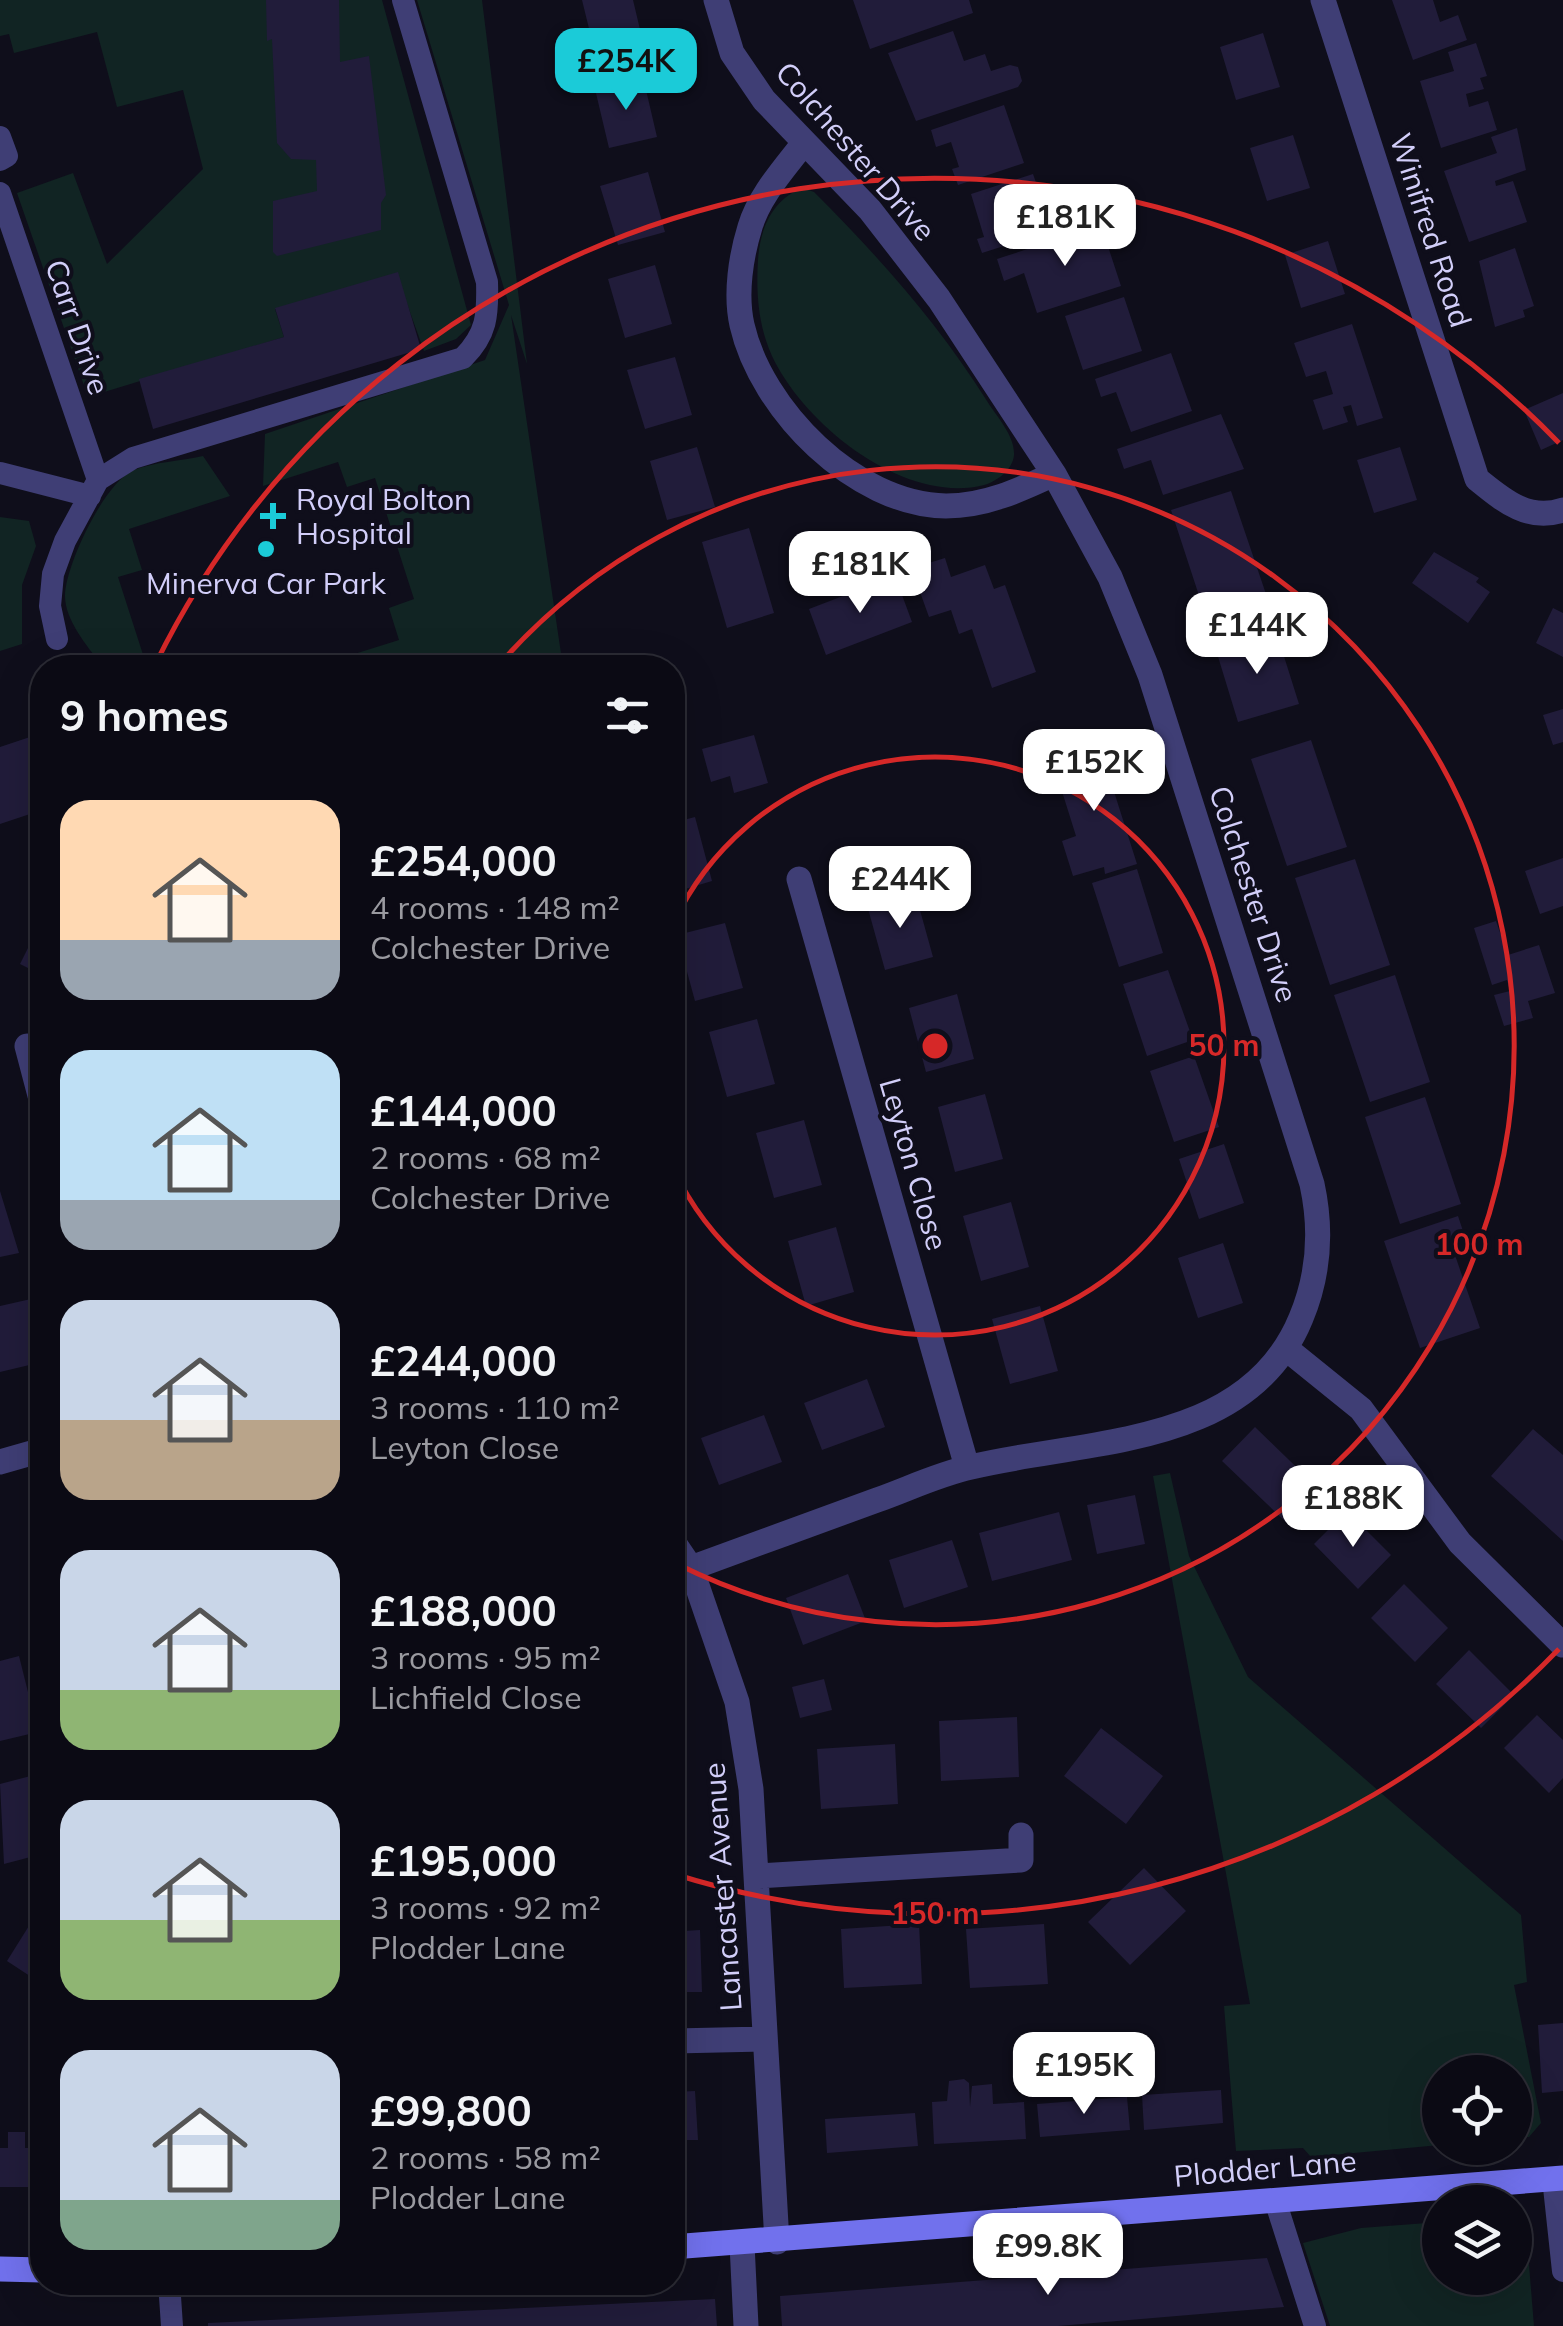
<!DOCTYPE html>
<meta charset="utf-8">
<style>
:root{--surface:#0b0a14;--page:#191822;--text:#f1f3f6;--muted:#9a9aa0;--line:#2b2b34;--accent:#1bcbd8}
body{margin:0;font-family:Mulish,sans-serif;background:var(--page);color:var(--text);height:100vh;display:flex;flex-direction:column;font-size:38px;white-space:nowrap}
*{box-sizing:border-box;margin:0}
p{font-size:32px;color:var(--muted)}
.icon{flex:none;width:55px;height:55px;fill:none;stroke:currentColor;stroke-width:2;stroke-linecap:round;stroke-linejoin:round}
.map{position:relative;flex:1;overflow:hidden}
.drawer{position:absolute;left:30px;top:655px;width:655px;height:1640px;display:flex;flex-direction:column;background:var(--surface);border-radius:40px;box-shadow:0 10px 40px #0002,0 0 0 2px var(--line)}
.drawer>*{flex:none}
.tools{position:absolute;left:1422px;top:2055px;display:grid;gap:20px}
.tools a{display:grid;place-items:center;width:110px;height:110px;border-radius:50%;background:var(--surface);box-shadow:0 10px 40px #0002,0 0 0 2px var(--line);font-size:50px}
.price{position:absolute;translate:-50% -85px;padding:0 22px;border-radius:20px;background:#fff;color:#222;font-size:32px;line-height:65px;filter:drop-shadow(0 2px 5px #0008)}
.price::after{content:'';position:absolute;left:50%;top:60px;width:30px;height:22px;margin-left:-15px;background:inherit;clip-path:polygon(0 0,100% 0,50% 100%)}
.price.selected{background:var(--accent);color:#111}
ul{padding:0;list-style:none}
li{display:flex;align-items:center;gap:30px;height:250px;padding:0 30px}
li span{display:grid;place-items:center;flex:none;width:280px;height:200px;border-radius:30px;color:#555}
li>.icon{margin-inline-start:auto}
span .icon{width:120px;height:120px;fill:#fffc;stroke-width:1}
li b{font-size:42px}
h2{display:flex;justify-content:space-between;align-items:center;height:120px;padding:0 30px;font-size:42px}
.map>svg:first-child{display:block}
.green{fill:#112423}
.building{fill:#211c3a}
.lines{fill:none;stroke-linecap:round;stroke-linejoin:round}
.service{stroke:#3f3e75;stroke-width:22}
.minor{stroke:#3f3e75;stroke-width:25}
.secondary{stroke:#7171ed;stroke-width:25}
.ring{fill:none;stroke:#d62828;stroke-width:5}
.poi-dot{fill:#1bcbd8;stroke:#0f0e1b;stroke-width:4}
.labels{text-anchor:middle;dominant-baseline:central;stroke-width:8;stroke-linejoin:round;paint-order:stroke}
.street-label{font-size:30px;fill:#d2cef9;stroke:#0f0e1b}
.poi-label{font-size:30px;fill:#d2cef9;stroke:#0f0e1b;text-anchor:start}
.centre{fill:#d62828;stroke:#0f0e1b;stroke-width:5}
.ring-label{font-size:30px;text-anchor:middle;font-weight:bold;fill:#d62828;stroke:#0f0e1b;stroke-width:8;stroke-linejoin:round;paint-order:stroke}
</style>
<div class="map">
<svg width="1563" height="2326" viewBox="0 0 1563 2326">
<rect width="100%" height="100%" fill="#0f0e1b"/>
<path class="green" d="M0,0H382L471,325L456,339L424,351L397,276L275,309L284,337L88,397L17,193L73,173L107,264L203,169L183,90L117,107L97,32L14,53L9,34L0,36Z
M417,0H482L527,364L511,315L563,667H313L399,640L389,608L414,599L375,478L347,487L338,462L263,486L265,434L485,360L509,305Z
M803,188L814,192C879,257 938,323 987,401C997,417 1015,436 1014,455C1013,469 998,481 984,485C905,505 805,426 772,356C758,325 756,293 758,260C760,229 772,199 803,188Z
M203,456L230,496L129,529L142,570L118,577L147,667L101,664C87,646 65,620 65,596C65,566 105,481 134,470C154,462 181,461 203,456Z
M0,517L29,521L36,546L22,585V644L0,651Z
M1170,1473L1189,1556L1248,1677L1521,1915L1527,1982L1514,1985L1541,2123L1529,2137L1515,2138V2072H1440V2145L1311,2157L1303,2148L1236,2151L1224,2006L1250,2004L1153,1476Z
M1525,2216L1534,2326H1330L1303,2243L1361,2228L1440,2222V2278H1515V2217Z"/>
<path class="building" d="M266,0H339L340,62L369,56L386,195L381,203V230L277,256L273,252V201L317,191L316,160L291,159L277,143L272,39L267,41Z
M582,0H633L643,42L595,53Z
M853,0H969L973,13L870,49Z
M1392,0H1433L1440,22L1458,15L1467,40L1413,60Z
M953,31L964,61L985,54L991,71L1010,65L1018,67L1022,81L1018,87L916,121L888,53Z
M1263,33L1280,87L1236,100L1220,47Z
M1476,43L1487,76L1480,78L1484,89L1466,94L1469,107L1488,101L1497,130L1441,148L1420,81L1454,71L1448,52Z
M643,77L657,137L609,148L595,89Z
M1004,105L1024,163L958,185L952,169L959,167L951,142L936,147L931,130Z
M1517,128L1526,170L1495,181L1496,186L1513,181L1527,222L1469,242L1444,171L1497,153L1491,137Z
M1293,135L1310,188L1267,201L1250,148Z
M648,172L665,232L618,245L600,186Z
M1033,174L1039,191L1054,186L1067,226L982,253L977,239L984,237L971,194Z
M1101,225L1121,286L1037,313L1024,273L1004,281L997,259Z
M1328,241L1345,294L1301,308L1285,255Z
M1515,248L1534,306L1523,310L1525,317L1495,327L1479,261Z
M655,265L672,324L625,338L608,279Z
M398,272L421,349L153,429L139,379L284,337L275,308Z
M1124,297L1142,351L1083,370L1065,316Z
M1352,324L1383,418L1357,426L1351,405L1343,407L1348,422L1323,430L1313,400L1333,394L1326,371L1306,377L1294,343Z
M1171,353L1192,411L1131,432L1116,392L1101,397L1095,379Z
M675,357L692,415L645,429L627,370Z
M1563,393V440L1541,450L1524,410Z
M1221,414L1244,469L1163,495L1151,460L1124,469L1117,449Z
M697,447L715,507L667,520L650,461Z
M1400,447L1417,500L1374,513L1357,460Z
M1231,491L1267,597L1206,617L1171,510Z
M749,528L774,613L727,628L702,542Z
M1434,552L1479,578L1476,582L1490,592L1468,623L1412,583Z
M945,558L951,577L985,565L994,589L1005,585L1036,672L992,688L972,629L959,634L951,610L929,617L916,581L926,577L922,565Z
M895,576L912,622L826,655L809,609Z
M1553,608L1563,613V657L1536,643Z
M1276,631L1299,704L1238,722L1216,650Z
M1563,709V742L1553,745L1543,715Z
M42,733V810L0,824V747Z
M754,735L768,783L734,793L730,776L711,782L702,749Z
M1097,738L1137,864L1105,874L1104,867L1073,876L1062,841L1076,836L1060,785L1071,782L1061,750Z
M1311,740L1347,847L1287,866L1251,759Z
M695,817L712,881L672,893V823Z
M1563,858V906L1540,914L1525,871Z
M1355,859L1390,965L1330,985L1295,878Z
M1137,869L1163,953L1119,967L1092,883Z
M915,892L933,957L885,970L867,905Z
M42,920V975L20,964Z
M1496,921L1508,955L1539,945L1555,993L1528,1001L1533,1018L1504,1026L1494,995L1510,991L1507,980L1492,985L1474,928Z
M725,923L743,988L695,1001L677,935Z
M1168,970L1193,1040L1147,1056L1123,984Z
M1395,975L1430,1082L1370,1102L1334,995Z
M957,994L974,1059L926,1072L909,1008Z
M757,1019L775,1084L727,1097L709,1032Z
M1194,1056L1219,1127L1174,1142L1150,1071Z
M985,1094L1003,1159L955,1172L938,1107Z
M1425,1097L1461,1204L1400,1224L1365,1117Z
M804,1120L822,1185L774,1198L756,1133Z
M1224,1144L1244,1203L1199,1219L1179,1159Z
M0,1191L19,1253L0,1257Z
M1011,1202L1029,1267L981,1281L963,1216Z
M1458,1216L1470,1252L1456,1258L1480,1328L1420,1348L1384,1241Z
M836,1227L854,1292L806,1306L788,1241Z
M1223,1243L1243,1303L1198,1318L1178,1258Z
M31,1299L42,1362L0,1372V1306Z
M1040,1306L1058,1371L1010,1384L992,1319Z
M867,1379L885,1427L822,1450L804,1403Z
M764,1415L782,1462L719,1485L701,1438Z
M1255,1427L1323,1493L1290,1526L1222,1461Z
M1533,1429L1563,1455V1541L1491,1476Z
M1135,1495L1145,1544L1097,1554L1087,1505Z
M1347,1511L1391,1555L1358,1589L1314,1544Z
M1059,1512L1072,1560L992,1581L979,1533Z
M952,1540L968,1587L904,1608L889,1560Z
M848,1574L866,1621L803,1645L786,1598Z
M1404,1584L1448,1628L1415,1662L1371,1618Z
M1469,1650L1514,1695L1481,1728L1436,1684Z
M19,1656L38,1732L0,1741V1661Z
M824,1679L832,1710L800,1718L792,1687Z
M1537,1715L1563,1740V1778L1549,1793L1504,1748Z
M1017,1717L1019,1777L941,1781L939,1721Z
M1101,1728L1163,1776L1126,1824L1064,1776Z
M895,1744L898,1804L821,1809L817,1749Z
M672,1770H679L681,1802L672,1803Z
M42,1773V1854L4,1864L0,1784Z
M672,1825L684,1826L682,1859H672Z
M1144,1868L1186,1911L1130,1965L1088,1922Z
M42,1905V1984L7,1961Z
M684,1914V1931L700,1930L702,1992H679L678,1982H672V1915Z
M919,1924L922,1984L844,1988L841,1929Z
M1044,1924L1048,1984L970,1988L966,1929Z
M1563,2023V2091L1542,2093L1538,2025Z
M964,2079L969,2083L970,2107L972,2086L992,2084L993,2104L1024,2102L1026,2139L934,2144L932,2102L947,2101L949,2081Z
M1221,2090L1223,2123L1144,2130L1142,2095Z
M695,2091L698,2140H684V2154L672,2155V2092Z
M1127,2097L1130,2130L1040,2137L1037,2104Z
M915,2113L918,2146L827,2153L825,2119Z
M8,2132H25V2148H42V2187H0V2148H8Z
M1267,2258L1284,2307L1058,2326H782L780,2296Z
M715,2299L717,2326H208V2323Z"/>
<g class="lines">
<path class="service" d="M0,137L7,156L0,160
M0,193L98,480
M0,473L90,496
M57,639L50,606L53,574L65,541L98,480L133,458L463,358C487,334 488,315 487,282L403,0
M1553,2178L1563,2271
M1275,2200L1315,2326
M169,2282L172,2326"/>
<path class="minor" d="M1323,0L1477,479C1503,500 1528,522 1563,510
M803,144C784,169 759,196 750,227C741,256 735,294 742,325C761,409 855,505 946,506C985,506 1020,490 1054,474
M799,879L967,1467
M27,1046L42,1103
M1288,1350L1361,1409L1460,1543L1563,1645
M0,1462L42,1450
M672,1540L691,1568L737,1702L751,1789L777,2242
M691,1568C753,1545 815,1523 877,1500C908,1489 939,1474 971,1467C1087,1439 1248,1448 1301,1318C1319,1275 1322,1230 1312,1184L1150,675L1110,577L1054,474L939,299L870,210L764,100L732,53L716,0
M759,1876L1021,1860V1835
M674,2041L765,2039
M742,2244L746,2326"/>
<path class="secondary" d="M672,2247L1563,2178
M0,2269L42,2270"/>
</g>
<g class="ring">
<path d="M673 924A289 289 0 1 1 673 1168"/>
<path d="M498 666A579 579 0 1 1 677 1564"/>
<path d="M1559 1649A868 868 0 0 1 674 1874M155 665A868 868 0 0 1 1559 443"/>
</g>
<g class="poi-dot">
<path d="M268 501h10v10h10v10h-10v10h-10v-10h-10v-10h10z"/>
<circle cx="266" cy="549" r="10"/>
</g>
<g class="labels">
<g class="street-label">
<text transform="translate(856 151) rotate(49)">Colchester Drive</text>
<text transform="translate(1431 230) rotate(72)">Winifred Road</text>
<text transform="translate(78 327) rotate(71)">Carr Drive</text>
<text transform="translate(1254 894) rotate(72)">Colchester Drive</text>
<text transform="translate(914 1164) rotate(74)">Leyton Close</text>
<text transform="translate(722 1887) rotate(-94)">Lancaster Avenue</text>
<text transform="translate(1265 2168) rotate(-5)">Plodder Lane</text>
</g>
<g class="poi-label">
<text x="296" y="499">Royal Bolton<tspan x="296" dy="34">Hospital</tspan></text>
<text x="266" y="583" text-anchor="middle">Minerva Car Park</text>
</g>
</g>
<circle cx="935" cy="1046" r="15" class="centre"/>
<g class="ring-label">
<text x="1224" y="1056">50 m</text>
<text x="1479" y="1255">100 m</text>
<text x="935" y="1924">150 m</text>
</g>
</svg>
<div class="tools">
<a><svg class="icon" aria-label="locate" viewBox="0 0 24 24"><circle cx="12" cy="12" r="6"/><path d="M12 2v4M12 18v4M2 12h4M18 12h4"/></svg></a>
<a><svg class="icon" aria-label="layers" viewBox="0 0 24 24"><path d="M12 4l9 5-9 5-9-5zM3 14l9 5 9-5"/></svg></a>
</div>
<b class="price selected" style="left:626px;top:113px">£254K</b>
<b class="price" style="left:1065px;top:269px">£181K</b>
<b class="price" style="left:860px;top:616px">£181K</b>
<b class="price" style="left:1257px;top:677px">£144K</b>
<b class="price" style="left:1094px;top:814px">£152K</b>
<b class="price" style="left:900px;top:931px">£244K</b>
<b class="price" style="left:1353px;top:1550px">£188K</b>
<b class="price" style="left:1084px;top:2117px">£195K</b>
<b class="price" style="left:1048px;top:2298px">£99.8K</b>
<section class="drawer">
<h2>9 homes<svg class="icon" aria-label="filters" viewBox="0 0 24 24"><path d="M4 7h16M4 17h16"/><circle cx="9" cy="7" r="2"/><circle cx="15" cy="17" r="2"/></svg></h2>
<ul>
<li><span style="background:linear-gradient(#ffd9b3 70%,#9aa5b1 0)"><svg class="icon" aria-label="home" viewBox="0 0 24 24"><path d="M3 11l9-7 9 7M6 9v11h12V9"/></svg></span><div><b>£254,000</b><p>4 rooms · 148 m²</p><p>Colchester Drive</p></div></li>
<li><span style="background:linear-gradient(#bfe0f5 75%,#9aa5b1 0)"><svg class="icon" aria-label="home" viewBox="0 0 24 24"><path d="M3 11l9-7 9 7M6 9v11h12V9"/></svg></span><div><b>£144,000</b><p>2 rooms · 68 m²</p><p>Colchester Drive</p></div></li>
<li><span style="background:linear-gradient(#c9d6e8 60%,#b9a48a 0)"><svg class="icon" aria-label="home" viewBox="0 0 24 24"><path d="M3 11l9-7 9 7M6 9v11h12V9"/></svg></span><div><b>£244,000</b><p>3 rooms · 110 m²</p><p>Leyton Close</p></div></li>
<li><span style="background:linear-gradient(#c9d6e8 70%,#8fb573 0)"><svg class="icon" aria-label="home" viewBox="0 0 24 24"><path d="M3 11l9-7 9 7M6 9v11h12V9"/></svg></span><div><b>£188,000</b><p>3 rooms · 95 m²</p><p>Lichfield Close</p></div></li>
<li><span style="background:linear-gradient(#c9d6e8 60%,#8fb573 0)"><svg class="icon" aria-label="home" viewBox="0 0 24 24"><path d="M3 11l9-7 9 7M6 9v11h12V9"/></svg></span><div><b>£195,000</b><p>3 rooms · 92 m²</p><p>Plodder Lane</p></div></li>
<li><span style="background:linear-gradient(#c9d6e8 75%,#7fa58c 0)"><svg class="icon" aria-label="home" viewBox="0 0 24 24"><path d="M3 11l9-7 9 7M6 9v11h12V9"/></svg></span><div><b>£99,800</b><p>2 rooms · 58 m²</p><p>Plodder Lane</p></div></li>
</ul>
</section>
</div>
